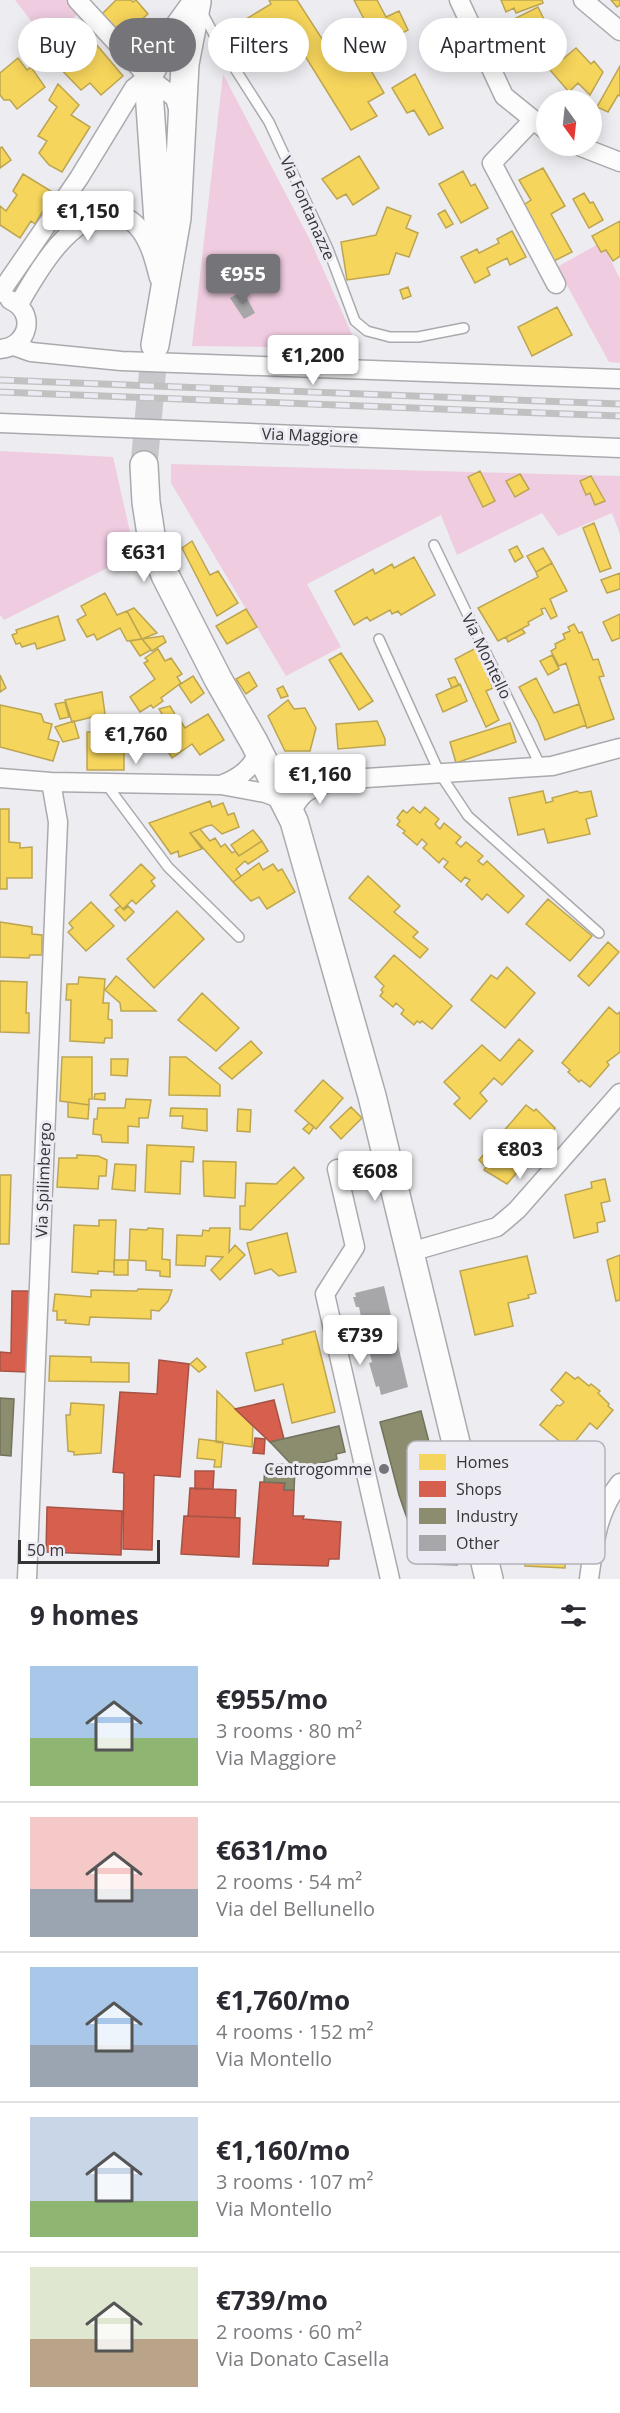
<!DOCTYPE html>
<meta charset="utf-8">
<style>
:root{--surface:#fff;--page:#f7f7f7;--text:#2b2b33;--muted:#7c7c81;--line:#e1e1e2;--accent:#757478}
body{margin:0;font-family:"Open Sans",sans-serif;background:var(--page);color:var(--text);height:100vh;display:flex;flex-direction:column;font-size:22px;white-space:nowrap}
*{box-sizing:border-box;margin:0}
p{font-size:20px;color:var(--muted)}
.icon{flex:none;width:33px;height:33px;fill:none;stroke:currentColor;stroke-width:2;stroke-linecap:round;stroke-linejoin:round}
.map{position:relative;height:1579px;overflow:hidden}
.drawer{display:flex;flex-direction:column;background:var(--surface);flex:1}
.drawer>*{flex:none}
.guide{position:absolute;left:18px;top:18px;width:585px;height:54px;display:flex;gap:12px}
.needle{width:39px;rotate:165deg}
.buttons{position:absolute;left:536px;top:90px;display:grid;gap:12px}
.buttons a{display:grid;place-items:center;width:66px;height:66px;border-radius:50%;background:var(--surface);box-shadow:0 3px 15px #0003;font-size:30px}
.scale{position:absolute;left:18px;bottom:15px;width:142px;box-sizing:border-box;padding-left:6px;border:3px solid #353437;border-top:0;font-size:16px;line-height:21px;white-space:nowrap;color:#353437;-webkit-text-stroke:4px #eceaf2;paint-order:stroke}
.price{position:absolute;translate:-50% -51px;padding:0 14px;border-radius:6px;background:#fff;color:#222;font-size:20px;line-height:39px;filter:drop-shadow(0 2px 3px #0008)}
.price::after{content:'';position:absolute;left:50%;top:36px;width:18px;height:14px;margin-left:-9px;background:inherit;clip-path:polygon(0 0,100% 0,50% 100%)}
.price.active{background:var(--accent);color:#fff}
ul{padding:0;list-style:none}
li{display:flex;align-items:center;gap:18px;height:150px;padding:0 30px}
li+li{border-top:2px solid var(--line)}
li span{display:grid;place-items:center;flex:none;width:168px;height:120px;border-radius:0px;color:#555}
li>.icon{margin-inline-start:auto}
span .icon{width:72px;height:72px;fill:#fffc;stroke-width:1}
li b{font-size:26px}
h2{display:flex;justify-content:space-between;align-items:center;height:72px;padding:0 30px;font-size:26px}
.pill{padding:0 21px;border-radius:27px;background:var(--surface);box-shadow:0 3px 15px #0003;font-size:21px;line-height:54px}
.pill.active{background:var(--accent);color:#fff}
.map>svg:first-child{display:block}
.green{fill:#efcce0}
.homes{fill:#f6d55c;stroke:#bca551;stroke-width:1.5}
.shops{fill:#d6604d;stroke:#a65346;stroke-width:1.5}
.industry{fill:#8c8c6e;stroke:#72725e;stroke-width:1.5}
.building{fill:#a7a6a8}
.lines{fill:none;stroke-linecap:round;stroke-linejoin:round}
.secondary-tunnel{stroke:#c8c7cb;stroke-width:27;stroke-dasharray:27 14;stroke-linecap:butt}
.lane-casing{stroke:#aaa9ad;stroke-width:12}
.street-casing{stroke:#aaa9ad;stroke-width:21}
.secondary-casing{stroke:#aaa9ad;stroke-width:30}
.lane{stroke:#fcfcfd;stroke-width:9}
.street{stroke:#fcfcfd;stroke-width:18}
.secondary{stroke:#fcfcfd;stroke-width:27}
.rail-casing{stroke:#c1c1c1;stroke-width:7}
.rail{stroke:#eceaf2;stroke-width:4.5;stroke-dasharray:14;stroke-linecap:butt}
.poi-dot{fill:#757478;stroke:#eceaf2;stroke-width:2}
.labels{text-anchor:middle;dominant-baseline:central;stroke-width:6;stroke-linejoin:round;paint-order:stroke}
.street-label{font-size:16px;fill:#353437;stroke:#eceaf2}
.poi-label{font-size:16px;fill:#353437;stroke:#eceaf2;text-anchor:end}
.key{fill:#eceaf2;stroke:#b5b3ba;stroke-width:1.5}
.key-label{font-size:16px;fill:#353437}
</style>
<div class="map">
<svg width="620" height="1579" viewBox="0 0 620 1579">
<rect width="100%" height="100%" fill="#edecf0"/>
<path class="green" d="M15,0H90L77,15L45,39Z
M223,74L311,242L358,348L192,346Z
M602,242L620,279V363L609,362L557,267Z
M0,451L113,457L135,554L4,620L0,615Z
M171,464L620,476V534L612,513L558,536L542,513L457,555L441,515L307,584L341,647L286,676L171,483Z"/>
<path class="homes" d="M116,0H131L133,2L136,0L148,14L120,38L100,16Z
M269,0H297L324,42L345,28L348,31L384,93L368,102L377,116L351,130L302,51L281,65L273,51L261,59L260,57L244,65L227,40L244,26L241,22L271,4Z
M354,0H377L386,17L399,11L408,30L378,46Z
M501,0H542L543,3L516,13L514,8L506,12Z
M611,0H620V5L617,7Z
M538,7L553,38L523,53L508,22Z
M90,37L123,76L101,95L90,83L81,90L52,60L70,44L75,51Z
M576,48L591,64L594,61L603,72L590,95L578,83L569,92L550,70Z
M18,58L27,70L31,67L45,87L17,109L10,100H4L0,95V73Z
M620,66V96L618,95L608,112L597,107Z
M415,74L443,128L429,135L414,110L407,113L392,88Z
M58,84L79,105L71,115L90,127L62,172L49,165L39,153L47,141L38,136L57,107L49,100Z
M2,147L11,160L0,168V148Z
M359,156L379,188L353,205L346,194L337,199L322,179Z
M543,168L565,206L551,214L572,252L552,262L522,206L531,200L519,180Z
M463,171L471,186L475,184L488,208L461,223L439,184Z
M23,174L54,193L35,224L31,221L20,238L0,225V206L6,211L17,195L13,191Z
M584,193L590,203L593,202L603,220L589,228L573,199Z
M387,207L411,216L406,228L418,233L409,257L396,253L389,274L347,280L341,242L376,235Z
M445,210L453,224L446,228L438,214Z
M620,221V256L613,261L606,250L601,252L592,236Z
M512,231L526,257L510,265L507,258L487,268L490,275L475,283L461,257L477,249L479,253L499,243L497,239Z
M408,287L411,296L403,299L400,290Z
M557,307L572,335L532,356L518,327Z
M480,471L495,501L483,507L468,477Z
M520,474L529,489L515,497L506,481Z
M591,476L605,501L595,505L590,493L586,495L580,481Z
M594,523L611,568L600,572L583,528Z
M192,541L210,575L218,571L238,603L217,616L182,548Z
M517,546L523,557L515,562L509,550Z
M543,548L552,563L536,572L527,556Z
M414,557L435,595L401,615L398,611L392,614L390,610L370,621L367,617L354,625L335,591L373,569L375,574L392,564L394,568Z
M552,563L567,591L550,599L557,616L551,619L545,608L541,609L543,614L528,622L529,625L498,641L478,608L538,577L536,572Z
M620,573V589L607,593L601,580Z
M105,593L117,615L127,611L142,639L127,641L120,628L97,640L94,634L87,637L77,620L86,615L81,606Z
M134,608L157,633L142,639L127,611Z
M246,609L257,627L227,644L216,626Z
M620,614V638L612,641L603,622Z
M58,616L65,640L37,649L35,643L22,647L20,643L16,644L12,635L17,633L16,630Z
M574,624L579,633L582,632L593,660L598,659L604,676L599,677L614,719L587,728L566,663L559,666L551,651L556,648L555,644L565,639L563,634L570,631L568,627Z
M522,629L525,633L508,642L506,637Z
M163,636L166,642L152,651L142,639Z
M142,639L151,650L140,656L130,641Z
M476,648L489,673L487,675L493,688L486,691L499,720L486,727L455,659Z
M158,649L165,661L171,658L182,674L177,677L181,683L161,698L163,701L153,708L151,705L140,712L130,697L155,679L144,663L148,661L145,658Z
M341,653L373,701L359,710L329,660Z
M552,655L559,669L548,675L540,661Z
M249,672L257,686L246,694L236,679Z
M0,675L6,688L0,692Z
M193,676L204,693L191,703L179,685Z
M455,677L459,685L452,688L448,679Z
M536,678L554,713L579,704L586,725L545,740L538,722L519,687Z
M460,684L467,701L443,712L436,695Z
M283,686L288,696L281,698L277,689Z
M102,692L105,714L72,722L65,700Z
M288,700L294,709L305,708L316,728L310,751H285L268,716Z
M65,702L69,717L60,719L55,704Z
M0,705L41,714L44,722L52,724L48,739L59,742L53,761L0,747Z
M170,706L176,716L167,722L159,709Z
M208,714L224,740L200,755L192,744L172,758L157,734L180,720L185,728Z
M74,721L79,738L63,742L55,727Z
M377,721L385,739V745L338,749L336,724Z
M510,723L516,742L456,763L450,742Z
M87,732H109V750H124V770H87Z
M543,791L546,803L553,801L552,798L577,791L580,793L591,791L597,816L586,819L590,834L548,843L544,829L518,835L509,798Z
M210,801L212,807L223,803L228,815L234,813L239,827L222,834L212,825L207,826L190,833L202,849L179,857L178,851L171,854L149,823Z
M413,807L420,813L425,807L439,819L435,824L440,829L444,823L461,837L456,843L461,847L466,842L483,856L478,861L483,865L487,861L524,896L508,913L487,894L482,900L466,885L470,880L465,877L461,882L444,867L448,862L443,858L439,863L423,848L427,844L422,839L417,845L403,833L405,831L397,825L400,821L397,818L403,810L407,813Z
M0,809H9V842L20,843V848L32,847V878H7V889H0Z
M200,829L210,841L215,838L221,847L225,844L232,853L235,851L239,856L262,841L268,851L248,864L245,861L236,869L241,876L233,882L190,833Z
M253,830L262,841L239,856L231,845Z
M259,863L263,870L273,864L278,871L282,869L295,892L267,909L259,897L251,901L233,882Z
M141,864L155,878L151,881L155,886L136,904L132,900L123,909L110,895Z
M368,876L400,906L394,912L418,932L413,937L428,949L420,958L349,898Z
M548,899L592,936L570,961L526,924Z
M91,902L114,926L86,951L68,932L73,928L69,923Z
M120,906L124,910L128,906L134,912L125,921L115,910Z
M177,911L204,939L154,988L127,959Z
M0,922L32,927V934L42,935V955H30L29,958L0,957Z
M608,942L619,952L589,986L578,976Z
M394,955L452,1006L432,1029L422,1021L420,1023L417,1021L414,1025L401,1014L404,1010L396,1003L393,1007L380,996L383,992L381,990L384,986L375,977Z
M507,967L535,993L505,1028L471,1000L491,975L497,979Z
M116,976L121,980L156,1011H121L120,1003L105,990Z
M79,977L105,979L103,1003H109L108,1019L112,1020V1038H105L104,1043L70,1041L71,1000H66L67,984H78Z
M0,981L27,982L26,1013H29V1033L0,1032Z
M202,993L239,1028L216,1051L178,1020Z
M609,1007L617,1014L620,1012V1052L607,1062L609,1065L590,1087L581,1080L579,1082L568,1072L570,1070L562,1063Z
M519,1039L533,1051L502,1085L494,1078L480,1093L487,1101L470,1119L454,1104L460,1098L444,1082L482,1045L500,1061Z
M251,1041L262,1053L232,1079L219,1068Z
M62,1057H92V1099H89V1105L60,1101Z
M170,1057H186L220,1085V1096L169,1095Z
M111,1059H128L127,1076L111,1075Z
M323,1080L343,1098L316,1129L295,1111Z
M105,1093V1100L94,1099L95,1094Z
M126,1099L151,1100L148,1118H139V1127L128,1126V1143L102,1142L101,1135L93,1134L94,1119H97L98,1108H125Z
M68,1102L89,1105L88,1119L68,1117Z
M526,1105L534,1111L536,1109L555,1128L533,1154L531,1152L524,1160L525,1163L507,1184L484,1170L486,1167L479,1160Z
M351,1107L362,1118L341,1139L330,1127Z
M171,1108L207,1109V1131L182,1128L183,1116H170Z
M238,1109L251,1110L250,1132L237,1131Z
M309,1123L314,1127L309,1134L303,1129Z
M147,1145L194,1147L193,1162L181,1161L180,1194L145,1192Z
M77,1155L98,1156L107,1160L106,1176H99L98,1189L57,1187L59,1158H77Z
M203,1161L236,1162L235,1198L204,1196Z
M115,1164L136,1165L135,1191L112,1189Z
M294,1167L304,1178L251,1230L240,1229V1206H245L246,1183L276,1184Z
M0,1175H11L9,1244H0Z
M605,1179L610,1201L601,1203L605,1221L597,1223L598,1232L574,1238L565,1195L592,1188L591,1182Z
M99,1220H116L114,1272L98,1271V1274L72,1272L74,1225L99,1226Z
M148,1228L163,1229L162,1259L170,1260V1277L160,1276V1271L146,1270V1261L129,1260L130,1229L147,1230Z
M210,1228H230L229,1252L235,1245L245,1255L220,1280L211,1270L223,1257L206,1256L205,1266L176,1265L177,1235L202,1236L203,1230L209,1231Z
M287,1233L296,1272L279,1276L271,1269L255,1274L247,1243Z
M620,1255V1300L616,1301L607,1260Z
M527,1256L536,1293L528,1295L529,1298L508,1303L513,1326L475,1335L460,1271Z
M114,1260H128V1275H114Z
M138,1289L172,1290L168,1301L159,1311L151,1310V1319L90,1317L89,1325L65,1323L66,1320H57V1311H53L55,1294L91,1297V1290L137,1291Z
M315,1331L335,1412L292,1423L283,1384L255,1391L246,1353L283,1344L282,1340Z
M50,1356L91,1357V1362L129,1363V1382L49,1381Z
M197,1358L206,1367L199,1372L190,1364Z
M566,1372L575,1379L578,1377L589,1386L591,1384L600,1391L598,1393L609,1404L608,1406L613,1410L597,1429L590,1423L569,1449L540,1425L557,1405L560,1406L564,1402L551,1390Z
M217,1391L253,1426L252,1447L216,1442Z
M71,1403L104,1405L101,1453L74,1455V1452L68,1451L66,1415H70Z
M199,1439L223,1442L221,1467H214L215,1460L197,1458Z
M544,1511L567,1512L565,1568L525,1566L526,1554H522L523,1536L542,1537Z"/>
<path class="shops" d="M12,1291H30L27,1372L0,1371V1352L11,1353Z
M159,1360L189,1364L180,1477L154,1475L152,1550L123,1549L124,1473L113,1472L120,1392L157,1394Z
M274,1400L284,1439L270,1442L235,1409Z
M255,1438L265,1439L264,1454L253,1453Z
M195,1471H214L213,1489H195Z
M260,1482L285,1483L284,1490H294L293,1516H304L303,1519L341,1522L339,1559H329L328,1566L253,1564Z
M190,1488L236,1490L235,1518L188,1516Z
M47,1507L122,1511L121,1555L46,1552Z
M184,1516L240,1518L239,1557L181,1554Z"/>
<path class="industry" d="M0,1398L14,1399L11,1456L0,1455Z
M421,1411L440,1485L454,1531L410,1527L399,1495L380,1422Z
M339,1426L345,1452L336,1454L337,1459L295,1470L294,1490H284L285,1483L264,1482L265,1464H291L270,1442Z"/>
<path class="building" d="M243,291L255,313L244,319L230,298Z
M384,1286L408,1387L381,1395L379,1386L376,1387L369,1363L372,1362L368,1346L366,1347L360,1323L362,1322L359,1307H356L353,1297H356L355,1293Z
M410,1527L455,1531V1544L459,1545L458,1566L412,1564L413,1545H409Z"/>
<g class="lines">
<path class="secondary-tunnel" d="M144,465L155,345"/>
<g class="lane-casing">
<path id="lane" d="M202,12L218,42L269,122L328,249L355,321L367,331L390,337H418L464,328
M434,545L541,767
M379,639L440,774L468,816L599,933
M106,784L168,867L239,937"/>
</g>
<g class="street-casing">
<path id="street" d="M77,0L148,77L175,98L180,115
M459,0L504,96L546,130
M583,0L620,31
M533,120L492,163L556,284
M579,146L620,162
M0,293L79,178L134,88L148,77
M19,304C37,272 72,210 115,215C126,216 134,221 141,231C151,245 155,262 159,278
M14,346L31,352L121,361L620,379
M0,349C29,347 37,312 10,300
M0,423L620,448
M0,778L51,782L221,785L265,793L276,797L291,814C301,791 308,790 330,782
M221,785C239,778 250,770 259,752L273,766L285,774L335,780L552,766L620,748
M337,1169L355,1247L325,1294L390,1579
M410,1252L497,1227L517,1210L620,1093
M27,1579L58,822L51,782
M589,1579C594,1544 597,1511 620,1483"/>
</g>
<g class="secondary-casing">
<path id="secondary" d="M160,250L148,77L160,53L194,6
M155,345L177,218L185,64L197,2
M144,465L146,502L152,541L165,575L218,679L254,742L294,821L372,1096L489,1579"/>
</g>
<use href="#lane" class="lane"/>
<use href="#street" class="street"/>
<use href="#secondary" class="secondary"/>
<g class="rail-casing">
<path id="rail" d="M0,380L620,404
M0,392L620,416"/>
</g>
<use href="#rail" class="rail"/>
</g>
<circle class="poi-dot" cx="384" cy="1469" r="6"/>
<g class="labels">
<g class="street-label">
<text transform="translate(308 208) rotate(66)">Via Fontanazze</text>
<text transform="translate(310 435) rotate(2)">Via Maggiore</text>
<text transform="translate(487 656) rotate(64)">Via Montello</text>
<text transform="translate(43 1180) rotate(-88)">Via Spilimbergo</text>
</g>
<g class="poi-label">
<text x="372" y="1469">Centrogomme</text>
</g>
</g>
<rect x="407" y="1441" width="198" height="123" rx="9" class="key"/>
<rect x="419" y="1454" width="27" height="16" fill="#f6d55c"/>
<rect x="419" y="1481" width="27" height="16" fill="#d6604d"/>
<rect x="419" y="1508" width="27" height="16" fill="#8c8c6e"/>
<rect x="419" y="1535" width="27" height="16" fill="#a7a6a8"/>
<g class="key-label">
<text x="456" y="1468">Homes</text>
<text x="456" y="1495">Shops</text>
<text x="456" y="1522">Industry</text>
<text x="456" y="1549">Other</text>
</g>
</svg>
<div class="buttons">
<a><svg class="needle" viewBox="-14 -14 28 28"><path d="M0-13l5 13h-10z" fill="#e53935"/><path d="M0 13l5-13h-10z" fill="#7c7c81"/></svg></a>
</div>
<div class="scale">50 m</div>
<b class="price" style="left:88px;top:242px">€1,150</b>
<b class="price active" style="left:243px;top:305px">€955</b>
<b class="price" style="left:313px;top:386px">€1,200</b>
<b class="price" style="left:144px;top:583px">€631</b>
<b class="price" style="left:136px;top:765px">€1,760</b>
<b class="price" style="left:320px;top:805px">€1,160</b>
<b class="price" style="left:520px;top:1180px">€803</b>
<b class="price" style="left:375px;top:1202px">€608</b>
<b class="price" style="left:360px;top:1366px">€739</b>
<div class="guide">
<a class="pill">Buy</a>
<a class="pill active">Rent</a>
<a class="pill">Filters</a>
<a class="pill">New</a>
<a class="pill">Apartment</a>
</div>
</div>
<section class="drawer">
<h2>9 homes<svg class="icon" aria-label="filters" viewBox="0 0 24 24"><path d="M4 7h16M4 17h16"/><circle cx="9" cy="7" r="2"/><circle cx="15" cy="17" r="2"/></svg></h2>
<ul>
<li><span style="background:linear-gradient(#a9c7e8 60%,#8fb573 0)"><svg class="icon" aria-label="home" viewBox="0 0 24 24"><path d="M3 11l9-7 9 7M6 9v11h12V9"/></svg></span><div><b>€955/mo</b><p>3 rooms · 80 m²</p><p>Via Maggiore</p></div></li>
<li><span style="background:linear-gradient(#f6c9c9 60%,#9aa5b1 0)"><svg class="icon" aria-label="home" viewBox="0 0 24 24"><path d="M3 11l9-7 9 7M6 9v11h12V9"/></svg></span><div><b>€631/mo</b><p>2 rooms · 54 m²</p><p>Via del Bellunello</p></div></li>
<li><span style="background:linear-gradient(#a9c7e8 65%,#9aa5b1 0)"><svg class="icon" aria-label="home" viewBox="0 0 24 24"><path d="M3 11l9-7 9 7M6 9v11h12V9"/></svg></span><div><b>€1,760/mo</b><p>4 rooms · 152 m²</p><p>Via Montello</p></div></li>
<li><span style="background:linear-gradient(#c9d6e8 70%,#8fb573 0)"><svg class="icon" aria-label="home" viewBox="0 0 24 24"><path d="M3 11l9-7 9 7M6 9v11h12V9"/></svg></span><div><b>€1,160/mo</b><p>3 rooms · 107 m²</p><p>Via Montello</p></div></li>
<li><span style="background:linear-gradient(#dfe7d0 60%,#b9a48a 0)"><svg class="icon" aria-label="home" viewBox="0 0 24 24"><path d="M3 11l9-7 9 7M6 9v11h12V9"/></svg></span><div><b>€739/mo</b><p>2 rooms · 60 m²</p><p>Via Donato Casella</p></div></li>
</ul>
</section>
